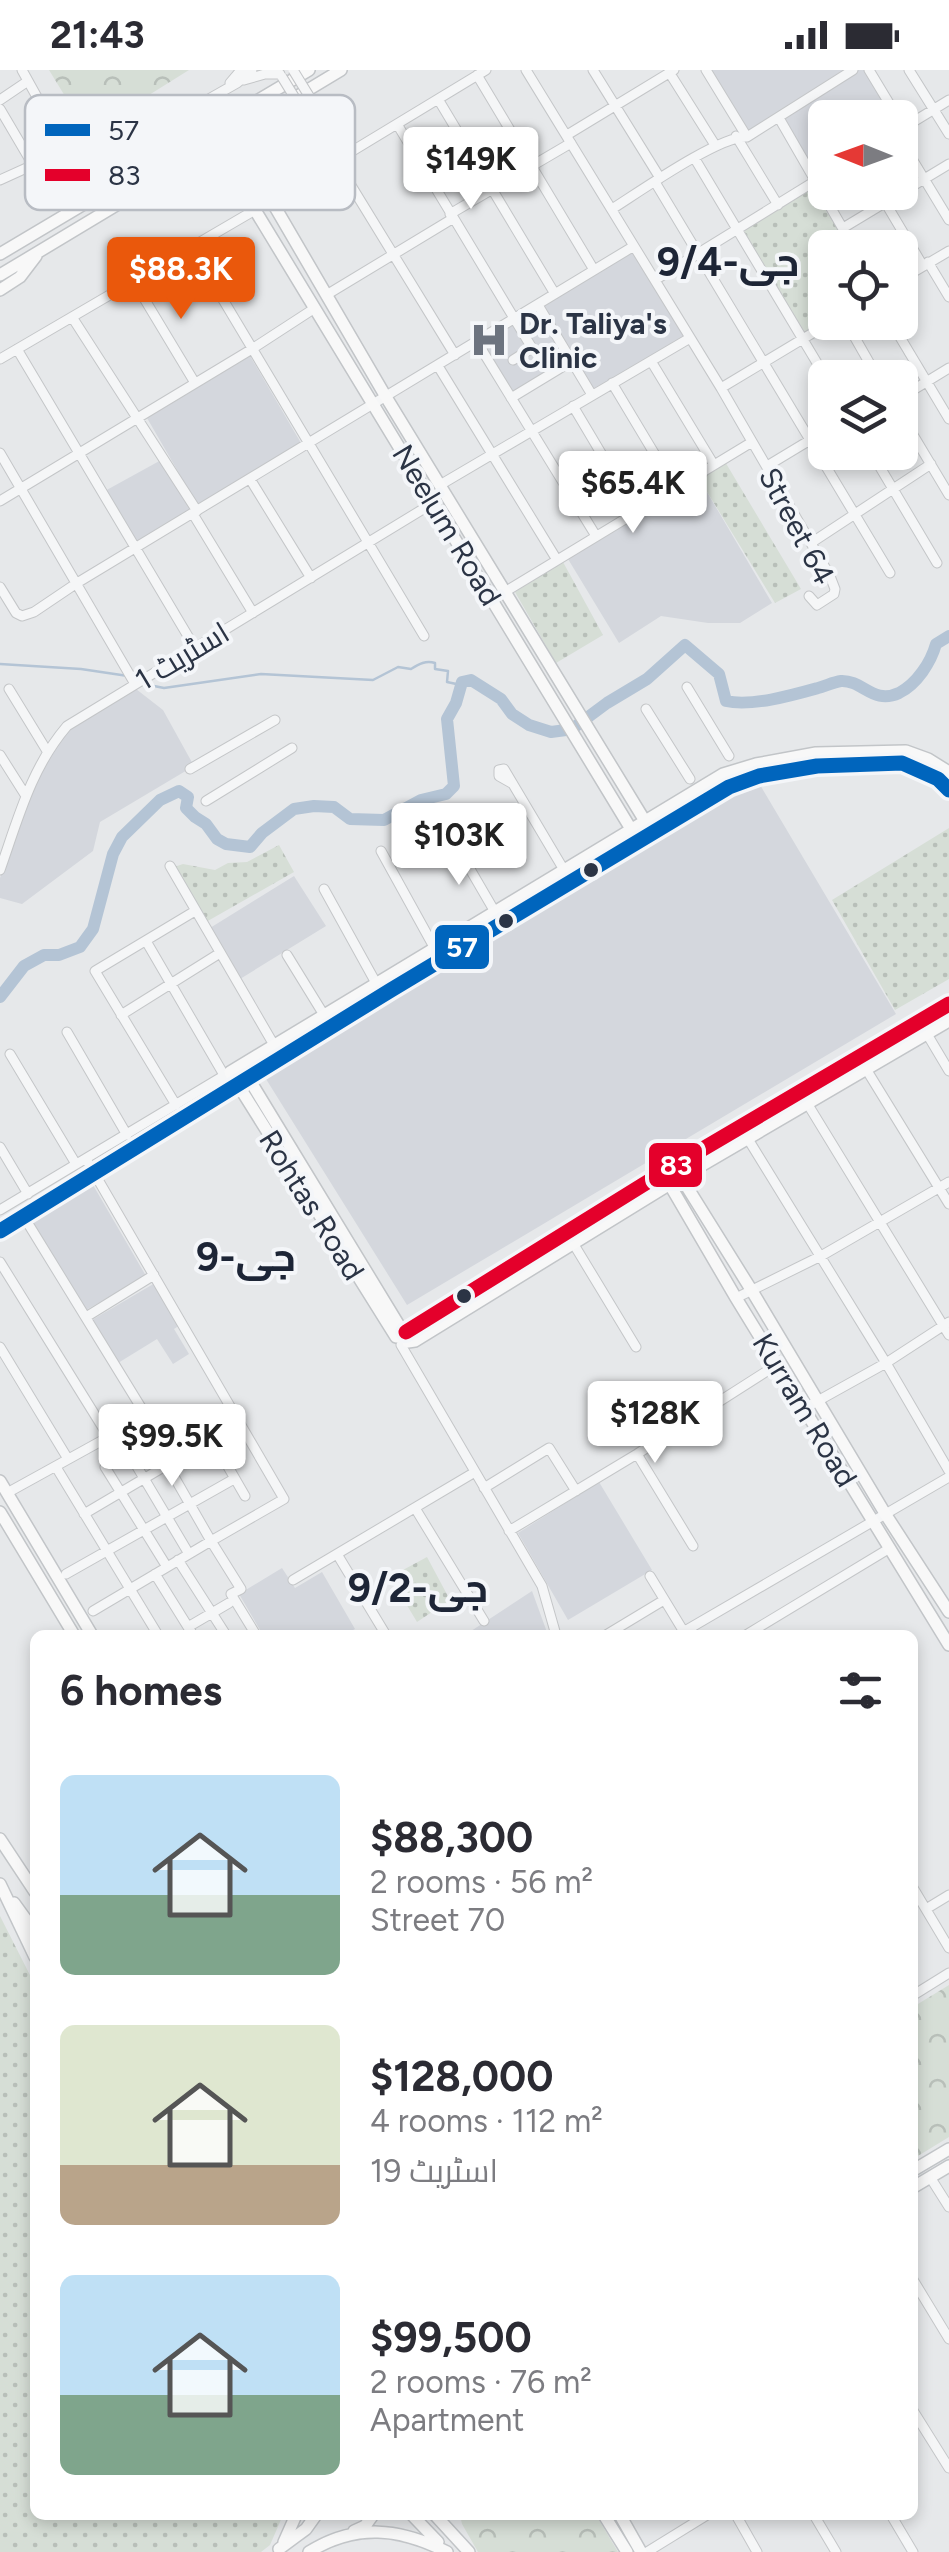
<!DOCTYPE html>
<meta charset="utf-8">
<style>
:root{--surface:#fff;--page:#f7f7f7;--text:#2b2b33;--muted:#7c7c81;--accent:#ea580c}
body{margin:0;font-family:Figtree,Cairo,sans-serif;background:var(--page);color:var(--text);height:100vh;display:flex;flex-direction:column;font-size:38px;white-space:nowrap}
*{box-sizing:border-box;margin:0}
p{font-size:32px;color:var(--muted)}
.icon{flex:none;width:55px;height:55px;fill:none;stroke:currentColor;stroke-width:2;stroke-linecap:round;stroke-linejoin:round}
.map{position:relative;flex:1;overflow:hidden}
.sheet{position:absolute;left:30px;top:1560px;width:888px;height:890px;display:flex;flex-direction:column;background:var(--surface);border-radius:15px;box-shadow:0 5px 15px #0003}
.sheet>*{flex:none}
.needle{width:65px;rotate:271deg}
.fabs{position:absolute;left:808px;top:30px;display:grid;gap:20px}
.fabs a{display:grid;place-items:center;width:110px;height:110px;border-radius:15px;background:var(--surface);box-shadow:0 5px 15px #0003;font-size:50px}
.price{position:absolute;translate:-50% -85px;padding:0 22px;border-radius:10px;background:#fff;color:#222;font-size:32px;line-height:65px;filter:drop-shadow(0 2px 5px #0008)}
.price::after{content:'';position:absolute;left:50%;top:60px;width:30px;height:22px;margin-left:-15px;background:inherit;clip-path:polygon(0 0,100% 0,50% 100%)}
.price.selected{background:var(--accent);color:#fff}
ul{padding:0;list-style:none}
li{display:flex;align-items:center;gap:30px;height:250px;padding:0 30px}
li span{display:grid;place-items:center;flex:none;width:280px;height:200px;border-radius:15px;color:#555}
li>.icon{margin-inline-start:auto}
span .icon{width:120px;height:120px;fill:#fffc;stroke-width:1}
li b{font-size:42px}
h2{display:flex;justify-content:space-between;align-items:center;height:120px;padding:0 30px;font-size:42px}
.status{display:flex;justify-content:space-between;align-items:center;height:70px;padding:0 50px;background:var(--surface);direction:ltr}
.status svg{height:28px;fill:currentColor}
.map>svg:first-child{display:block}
.built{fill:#d4d7dd}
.forest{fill:url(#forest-crowns)}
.park{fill:url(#park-dots)}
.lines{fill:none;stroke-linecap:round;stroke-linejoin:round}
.stream{stroke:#b4c4d5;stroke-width:2.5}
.river{stroke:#b4c4d5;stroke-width:12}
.minor-casing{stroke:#c4c6c8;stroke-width:11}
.major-casing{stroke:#c2c5c8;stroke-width:14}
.minor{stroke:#f5f6f7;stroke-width:9}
.major{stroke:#f8f8f8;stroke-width:11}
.minor-bridge-casing{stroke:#c4c6c8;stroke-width:11;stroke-linecap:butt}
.minor-bridge{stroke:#f5f6f7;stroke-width:9}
.bus-1-casing{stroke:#f4f6f9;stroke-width:22}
.bus-2-casing{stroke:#f4f6f9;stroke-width:22}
.bus-1{stroke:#0065bd;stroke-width:15}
.bus-2{stroke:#e4002b;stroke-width:15}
.bus-dot{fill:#2b3445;stroke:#f4f6f9;stroke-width:4}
.labels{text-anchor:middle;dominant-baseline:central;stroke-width:8;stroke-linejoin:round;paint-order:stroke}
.poi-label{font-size:30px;font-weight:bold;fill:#2b3445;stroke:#f4f6f9;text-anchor:start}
.street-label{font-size:30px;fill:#2b3445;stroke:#f4f6f9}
.district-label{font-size:40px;font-weight:bold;fill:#1d2536;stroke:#f4f6f9}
.key{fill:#f4f6f9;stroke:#b8bcc3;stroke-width:2.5}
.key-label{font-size:28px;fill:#2b3445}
.line-badge{stroke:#f4f6f9;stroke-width:4}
.badge-label{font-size:28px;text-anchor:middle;font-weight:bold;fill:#fff}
</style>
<div class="status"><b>21:43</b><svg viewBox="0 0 49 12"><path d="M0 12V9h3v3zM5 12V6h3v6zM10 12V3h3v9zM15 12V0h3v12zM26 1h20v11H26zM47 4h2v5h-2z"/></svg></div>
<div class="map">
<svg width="949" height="2482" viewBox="0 0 949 2482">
<defs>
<pattern id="forest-crowns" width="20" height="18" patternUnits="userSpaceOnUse" patternTransform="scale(2.5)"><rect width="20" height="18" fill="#d6ded6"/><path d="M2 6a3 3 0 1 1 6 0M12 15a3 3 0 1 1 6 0" fill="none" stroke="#b8bfb9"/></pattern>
<pattern id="park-dots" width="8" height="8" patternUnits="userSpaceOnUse" patternTransform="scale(2.5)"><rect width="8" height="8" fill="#d6ded6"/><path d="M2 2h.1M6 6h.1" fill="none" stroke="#b8bfb9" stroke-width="1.8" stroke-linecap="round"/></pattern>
</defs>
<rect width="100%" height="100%" fill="#e6e8ea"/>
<path class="built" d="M709,0H848L748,63Z
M858,0H864L897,47L825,48V103L815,109L781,49Z
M633,179L687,267L592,322L541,235Z
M537,239L569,290L512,325L480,273Z
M250,286L301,373L198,436L147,348Z
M163,389L193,441L135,474L103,422Z
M700,410L772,533L740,553H708L661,546L619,573L568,489Z
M136,619L163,640L194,696L100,752L93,781L22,834L0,828V808L29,727L49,683L70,659Z
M753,703L896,944L407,1235L261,1001Z
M294,806L326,856L240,909L210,858Z
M93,1115L146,1206L86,1240L31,1152Z
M155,1213L180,1255L174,1259L189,1284L173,1294L157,1269L118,1293L92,1250Z
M599,1412L652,1500L568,1550L518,1463Z
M282,1498L295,1518L322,1502L355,1559L344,1565H263L239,1524Z
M532,1521L548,1565H465Z"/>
<path class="forest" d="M49,0H189L141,30L82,54Z
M949,1915V2067L913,2089V1937Z
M460,2445H596L618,2482H478L462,2454Z"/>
<path class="park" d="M811,117L849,177L825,178V252L806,264L741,161Z
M724,390L801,519L775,533L698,407Z
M563,492L603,565L556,593L515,522Z
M949,758V909L895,940L832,830Z
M279,775L294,802L206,852L174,797L183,794L215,800L228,793L247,792Z
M427,1487L450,1530L417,1552L390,1507Z
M0,1846L35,1915V2445H283L270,2475L261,2482H0Z"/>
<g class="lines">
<path class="stream" d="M0,594L81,599L128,606
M154,616L164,618L261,604L373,610L398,597L411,599C419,594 426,590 435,593V599L448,601L447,612L461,615"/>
<path class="river" d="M0,927L24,896L44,885H59L80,877L93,859L113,784L122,767L160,730L179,721L188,727L186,738L195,747L206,754L217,769L226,774L250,777L262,763L294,739L314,736L334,737L350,749L384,750L421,730L446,724L454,716L447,649L456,633L462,612L471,610L501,629L512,644L529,655L551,662L566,660L576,656L607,633L647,609L685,575L719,604L726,631C751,637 793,625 818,618C826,616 833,612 841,611C863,610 873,635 899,623C917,614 931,592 936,574L949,566"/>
<g class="minor-casing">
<path id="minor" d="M22,0L68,83
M526,0L721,318L830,506L835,519L834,524L817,535L809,526
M593,0L660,108
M706,0L747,67
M869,0L898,48
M909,0L949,64
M669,2L715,75
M477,5L594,200
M244,10L265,4H280
M230,13L241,0
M438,29L555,224
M0,30L28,11
M0,39L33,95
M779,48L854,178
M397,54L532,278L513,290
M900,60L949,30
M567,65L674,0
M736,66L778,135
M900,69L949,150
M282,86C280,102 288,108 303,109
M695,89L826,308
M336,91L455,285
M0,110L33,95L98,71L179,46L237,13L252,0
M655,112L890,503
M879,122L923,196
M271,130L263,109C277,72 323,81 309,26
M612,139C639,122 720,65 747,67L853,0
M255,140C236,99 253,92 283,68C289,63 296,57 298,49C299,48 298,34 298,33
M450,144L571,73
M843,158L949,94
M191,176L424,566
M928,192L949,227
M133,210L195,313
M655,210L825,105
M900,210L949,181
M328,224L452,149
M538,235L592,325
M72,247L197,441
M846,252L878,308
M891,252L949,349
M477,272L596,466
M17,279L195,578
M0,289L255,140L486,0
M651,291L714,395
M438,296L557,490
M612,313L675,418
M721,318L831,252
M511,328L572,291
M900,328L949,298
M573,336L636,442
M900,343L949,425
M871,382L937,493
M0,383L135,614
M767,396L825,361
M250,409L311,508
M440,415L690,268
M0,431L252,279L315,238
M193,444L253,543
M811,473L931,394
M0,517L16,543L22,546L34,542L77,513L634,176
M503,523L752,372
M687,617L729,686
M9,619L47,681
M646,639L690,709
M0,685L26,726
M190,699L275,650
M513,714L499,706V700L504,699L564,800
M206,731L292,678
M456,775L495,842
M381,781L434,877
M170,796L274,975
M0,800C18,749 31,698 67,656L433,433
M324,819L376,913
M146,871L224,1005
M287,885L324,945
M121,945L220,883
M67,962L127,1065
M927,964L949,1001
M10,984L76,1094
M866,999L949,1134
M807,1033L949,1265
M176,1035L95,901L195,841
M748,1069L886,1293L949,1401
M0,1077L28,1124
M86,1089L284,1429L211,1471L141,1349
M0,1140L230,1002
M0,1161L249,1009L241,996
M573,1173L636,1277
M0,1192L108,1366
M736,1228L821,1186L949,1112
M86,1247L154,1205
M401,1275L542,1516L556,1565
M0,1277L68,1389
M805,1338L886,1293L949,1252
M204,1355L245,1426
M123,1373L189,1484
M637,1384L693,1476
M56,1397L158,1565
M105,1397L167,1497
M484,1418L549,1378L576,1421
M7,1423L141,1349L145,1344L24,1147
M415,1438L484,1551
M84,1444L211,1369
M509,1461L637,1384L778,1294
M337,1484L386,1565
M178,1490L226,1565
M66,1504L234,1409
M155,1504L193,1565
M650,1506L684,1562
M293,1510L475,1402
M93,1541L211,1471L241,1519L231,1524L256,1565
M188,1557L229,1533
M606,1565L664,1530
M678,1565L949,1407
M746,1565L890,1478
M912,1816L949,1878
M926,1839L949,1825
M912,1926L949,1903
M930,2107L949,2137
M912,2208L949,2269
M912,2339L949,2398
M736,2445L757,2482
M814,2445L836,2482
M891,2445L913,2482
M647,2482L707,2445"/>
</g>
<g class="major-casing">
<path id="major" d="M271,130L386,327L648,756
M255,140L634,764
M0,184L309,0
M0,205L341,0
M0,220L20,207L36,186
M679,1104L752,1221L886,1445L949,1542
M667,1110L736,1228L949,1575
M403,1262L249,1009L729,717L759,706L817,696L902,693L938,709L949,720
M406,1262L662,1103L949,934
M396,1267L230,1002L723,704L756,694L816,683L906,681L928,689L949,702
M408,1272L415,1271L670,1114L949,951
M0,1411L92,1565
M0,1442L74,1565
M0,1769L35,1822
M0,1814L35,1887
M14,1833L35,1862
M912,2101L949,2079
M912,2118L949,2096
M412,2445L438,2472
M435,2445L469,2482
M604,2445L627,2482
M620,2445L641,2482
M354,2461L365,2456L373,2445
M284,2472L296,2445
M279,2479L306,2459L316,2445
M309,2482C356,2453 400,2458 447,2482"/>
</g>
<use href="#minor" class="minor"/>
<use href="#major" class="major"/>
<g class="minor-bridge-casing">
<path id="minor-bridge" d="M293,0L309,26
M282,7L298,33"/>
</g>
<use href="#minor-bridge" class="minor-bridge"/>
<g class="bus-1-casing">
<path id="bus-1" d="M0,1161L391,920L729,717L759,706L817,696L902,693L938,709L949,720"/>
</g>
<g class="bus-2-casing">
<path id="bus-2" d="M406,1262L662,1103L949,934"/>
</g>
<use href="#bus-1" class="bus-1"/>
<use href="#bus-2" class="bus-2"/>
</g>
<defs>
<g id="hospital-bare" transform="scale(3)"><path d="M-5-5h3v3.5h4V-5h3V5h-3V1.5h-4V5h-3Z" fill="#6c737f" stroke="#f4f6f9" stroke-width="2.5" paint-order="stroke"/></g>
</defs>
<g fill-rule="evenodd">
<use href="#hospital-bare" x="489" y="270"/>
</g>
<g class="bus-dot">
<circle cx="591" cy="800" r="9"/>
<circle cx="506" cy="851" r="9"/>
<circle cx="464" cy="1226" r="9"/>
</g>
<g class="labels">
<g class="poi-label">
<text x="519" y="253">Dr. Taliya's<tspan x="519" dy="34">Clinic</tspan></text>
</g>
<g class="street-label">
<text transform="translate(447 455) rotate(59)">Neelum Road</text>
<text transform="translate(797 456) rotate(62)">Street 64</text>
<text transform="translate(182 586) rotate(-31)">اسٹریٹ 1</text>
<text transform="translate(312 1135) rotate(58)">Rohtas Road</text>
<text transform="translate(805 1340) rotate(59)">Kurram Road</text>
</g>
<g class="district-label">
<text x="728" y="192">جی-9/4</text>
<text x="246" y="1187">جی-9</text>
<text x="418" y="1518">جی-9/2</text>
</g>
</g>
<rect x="25" y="25" width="330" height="115" rx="15" class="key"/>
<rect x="45" y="54" width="45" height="12" fill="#0065bd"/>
<rect x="45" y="99" width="45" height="12" fill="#e4002b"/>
<g class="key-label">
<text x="108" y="70">57</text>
<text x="108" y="115">83</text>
</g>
<g class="line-badge">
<rect x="433" y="853" width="58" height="48" rx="10" fill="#0065bd"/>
<rect x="647" y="1071" width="57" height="48" rx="10" fill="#e4002b"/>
</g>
<g class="badge-label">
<text x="462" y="887">57</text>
<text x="676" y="1105">83</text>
</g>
</svg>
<div class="fabs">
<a><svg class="needle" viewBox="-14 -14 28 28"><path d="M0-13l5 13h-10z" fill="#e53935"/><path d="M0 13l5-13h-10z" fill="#7c7c81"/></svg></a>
<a><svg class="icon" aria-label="locate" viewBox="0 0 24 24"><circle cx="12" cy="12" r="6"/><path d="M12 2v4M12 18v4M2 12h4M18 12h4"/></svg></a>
<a><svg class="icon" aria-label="layers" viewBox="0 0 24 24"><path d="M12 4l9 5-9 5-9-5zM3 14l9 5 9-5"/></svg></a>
</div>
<b class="price" style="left:471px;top:142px">$149K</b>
<b class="price selected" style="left:181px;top:252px">$88.3K</b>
<b class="price" style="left:633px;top:466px">$65.4K</b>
<b class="price" style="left:459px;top:818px">$103K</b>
<b class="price" style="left:655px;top:1396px">$128K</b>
<b class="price" style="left:172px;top:1419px">$99.5K</b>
<section class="sheet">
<h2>6 homes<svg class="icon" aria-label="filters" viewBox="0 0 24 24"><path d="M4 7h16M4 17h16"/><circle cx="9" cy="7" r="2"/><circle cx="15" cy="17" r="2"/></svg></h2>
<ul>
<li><span style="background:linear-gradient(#bfe0f5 60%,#7fa58c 0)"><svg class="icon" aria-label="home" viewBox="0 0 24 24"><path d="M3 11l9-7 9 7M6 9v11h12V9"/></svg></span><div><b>$88,300</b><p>2 rooms · 56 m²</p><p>Street 70</p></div></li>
<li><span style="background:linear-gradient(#dfe7d0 70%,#b9a48a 0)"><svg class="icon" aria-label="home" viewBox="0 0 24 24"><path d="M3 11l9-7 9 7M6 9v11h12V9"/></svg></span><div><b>$128,000</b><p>4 rooms · 112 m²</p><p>اسٹریٹ 19</p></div></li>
<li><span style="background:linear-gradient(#bfe0f5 60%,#7fa58c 0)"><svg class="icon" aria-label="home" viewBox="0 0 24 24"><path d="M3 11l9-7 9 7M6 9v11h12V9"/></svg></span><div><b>$99,500</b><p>2 rooms · 76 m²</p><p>Apartment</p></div></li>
</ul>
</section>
</div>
